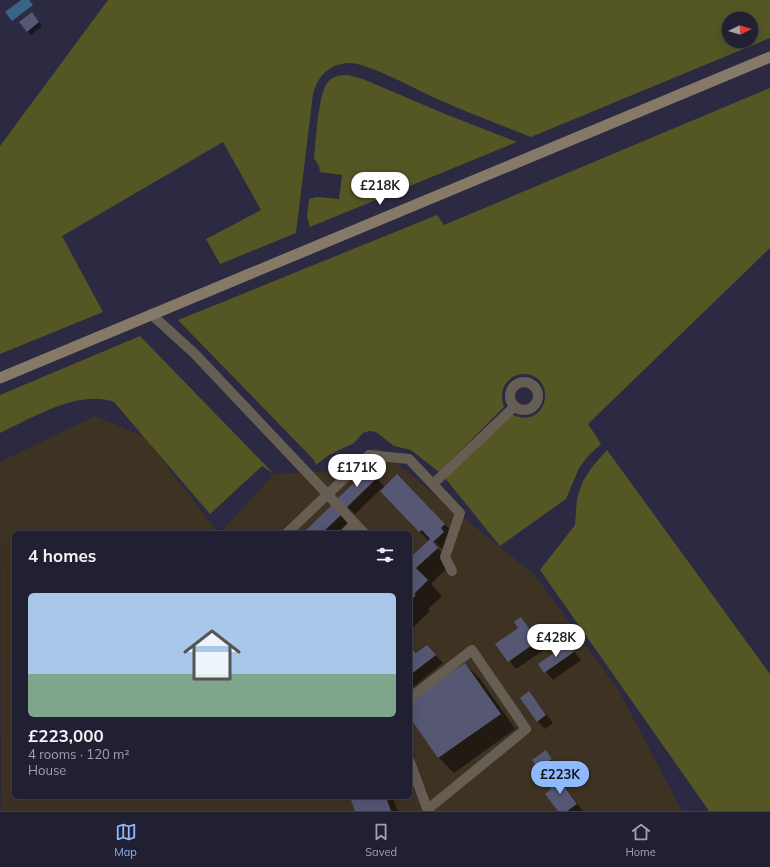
<!DOCTYPE html>
<meta charset="utf-8">
<style>
:root{--surface:#211f32;--page:#29273a;--text:#f1f3f6;--muted:#a2a2ac;--line:#3e3d4d;--accent:#8eb9fd}
body{margin:0;font-family:Mulish,sans-serif;background:var(--page);color:var(--text);height:100vh;display:flex;flex-direction:column;font-size:15px;white-space:nowrap}
*{box-sizing:border-box;margin:0}
p{font-size:13px;color:var(--muted)}
.icon{flex:none;width:22px;height:22px;fill:none;stroke:currentColor;stroke-width:2;stroke-linecap:round;stroke-linejoin:round}
.map{position:relative;flex:1;overflow:hidden}
.side{position:absolute;left:12px;top:531px;width:400px;height:268px;display:flex;flex-direction:column;background:var(--surface);border-radius:6px;box-shadow:0 4px 16px #0002,0 0 0 1px var(--line)}
.side>*{flex:none}
.needle{width:26px;rotate:85deg}
.controls{position:absolute;left:722px;top:12px;display:grid;gap:8px}
.controls a{display:grid;place-items:center;width:36px;height:36px;border-radius:50%;background:var(--surface);box-shadow:0 4px 16px #0002,0 0 0 1px var(--line);font-size:20px}
.price{position:absolute;translate:-50% -34px;padding:0 9px;border-radius:14px;background:#fff;color:#222;font-size:13px;line-height:26px;filter:drop-shadow(0 1px 2px #0008)}
.price::after{content:'';position:absolute;left:50%;top:24px;width:12px;height:9px;margin-left:-6px;background:inherit;clip-path:polygon(0 0,100% 0,50% 100%)}
.price.current{background:var(--accent);color:#111}
ul{padding:0;list-style:none}
li{display:grid;align-content:center;gap:8px;height:212px;padding:0 16px}
li+li{border-top:1px solid var(--line)}
li span{display:grid;place-items:center;height:124px;border-radius:6px;color:#555}
li>.icon{margin-inline-start:auto}
span .icon{width:72px;height:72px;fill:#fffc;stroke-width:1}
li b{font-size:17px}
h2{display:flex;justify-content:space-between;align-items:center;height:48px;padding:0 16px;font-size:17px}
.tab-bar{display:flex;justify-content:space-around;align-items:center;height:56px;border-top:1px solid var(--line);background:var(--surface);font-size:11px;color:var(--muted)}
.tab-bar a{display:grid;justify-items:center;gap:2px}
.tab-bar .current{color:var(--accent)}
.map>svg:first-child{display:block}
.commercial{fill:#3e3223}
.forest{fill:#545723;fill-rule:evenodd}
.water{fill:#386587}
.shadow{fill:#0007}
.building{fill:#565773}
.lines{fill:none;stroke-linecap:round;stroke-linejoin:round}
.service{stroke:#665e53;stroke-width:10}
.secondary{stroke:#867968;stroke-width:11}
</style>
<div class="map">
<svg width="770" height="811" viewBox="0 0 770 811">
<rect width="100%" height="100%" fill="#2c2942"/>
<path class="commercial" d="M95,416L145,437L218,533H14V797H410V533H220L274,474L333,471L377,448L535,575L619,691L682,811H1L0,462Z"/>
<path class="forest" d="M108,0H770V38L531,137C501,125 471,114 442,101C420,92 370,63 349,63C329,64 318,76 313,94L296,233L220,264L206,239L261,210L223,142L62,236L103,312L0,354V146ZM729,19H751V41H729Z
M348,75L363,79L445,114L517,142L310,227L307,216L309,199L317,197L339,199L342,175L320,172L319,166L314,158C316,142 318,92 328,82C333,76 340,75 348,75Z
M770,88V248L588,424L601,444L588,456L579,468L566,499L500,546L445,478L511,414C547,432 559,377 525,374C518,374 513,376 508,381C501,388 501,398 504,407L439,472L411,450L394,446L376,432L369,431L363,433L354,443L329,455L316,465L314,460L178,320L437,215L444,225Z
M140,336L274,474L262,466L210,514L114,402C79,389 32,418 0,433V395Z
M607,450L770,674V811H709L540,570L575,525L577,498L583,481L592,467Z"/>
<path class="water" d="M21,0H29L33,5L12,21L5,12Z"/>
<path class="shadow" d="M32,13L42,26L31,35L27,31Z
M369,470L385,487H409L456,536L452,540L455,544L446,553L434,541L432,542L452,563L431,584L442,596L428,609L430,611L410,630V560L429,541L380,490L355,514L339,498Z
M333,506L352,526L345,533H304Z
M521,618L545,649L516,669L496,644L520,628Z
M568,644L581,660L553,680L539,664Z
M410,645L417,654L427,646L443,663L413,687L410,684Z
M465,664L480,679L515,729L454,773L439,758L410,717Z
M529,692L553,723L545,729L537,721Z
M546,751L555,763L543,772L534,760Z
M556,776L563,784L583,811H559L553,790Z
M351,797H392L398,811H356Z"/>
<path class="building" d="M32,12L39,22L27,32L19,22Z
M369,469L377,478L346,508L338,498Z
M397,474L445,524L441,528L444,532L433,542L438,548L416,568L428,580L414,594L416,595L410,601V558L430,539L422,530L419,532L380,491Z
M333,504L342,514L322,533H303Z
M521,617L538,641L508,662L495,644L518,628L514,622Z
M568,643L574,652L544,673L538,664Z
M427,645L436,655L410,675V646L416,653Z
M465,663L501,714L438,758L410,718V701Z
M529,691L546,715L537,722L520,698Z
M546,750L552,759L538,769L532,760Z
M556,775L577,804L567,811H558L545,794L551,789L546,782Z
M350,797H386L391,811H355Z"/>
<g class="lines">
<path class="service" d="M151,314L195,354L364,533
M510 396a14 14 0 1 1 28 0a14 14 0 1 1-28 0Z
M433,484L514,407
M287,533L369,455L409,459L460,513L445,557L452,571
M345,533L355,523
M410,698L472,650L526,729L428,809
M410,762L428,811"/>
<path class="secondary" d="M0,378L770,57"/>
</g>
</svg>
<div class="controls">
<a><svg class="needle" viewBox="-14 -14 28 28"><path d="M0-13l5 13h-10z" fill="#e53935"/><path d="M0 13l5-13h-10z" fill="#a2a2ac"/></svg></a>
</div>
<b class="price" style="left:380px;top:206px">£218K</b>
<b class="price" style="left:357px;top:488px">£171K</b>
<b class="price" style="left:556px;top:658px">£428K</b>
<b class="price current" style="left:560px;top:795px">£223K</b>
<section class="side">
<h2>4 homes<svg class="icon" aria-label="filters" viewBox="0 0 24 24"><path d="M4 7h16M4 17h16"/><circle cx="9" cy="7" r="2"/><circle cx="15" cy="17" r="2"/></svg></h2>
<ul>
<li><span style="background:linear-gradient(#a9c7e8 65%,#7fa58c 0)"><svg class="icon" aria-label="home" viewBox="0 0 24 24"><path d="M3 11l9-7 9 7M6 9v11h12V9"/></svg></span><div><b>£223,000</b><p>4 rooms · 120 m²</p><p>House</p></div></li>
</ul>
</section>
</div>
<nav class="tab-bar">
<a class="current"><svg class="icon" aria-label="map" viewBox="0 0 24 24"><path d="M3 6l6-2 6 2 6-2v14l-6 2-6-2-6 2zM9 4v14M15 6v14"/></svg>Map</a>
<a><svg class="icon" aria-label="saved" viewBox="0 0 24 24"><path d="M7 4h10v16l-5-4-5 4z"/></svg>Saved</a>
<a><svg class="icon" aria-label="home" viewBox="0 0 24 24"><path d="M3 11l9-7 9 7M6 9v11h12V9"/></svg>Home</a>
</nav>
